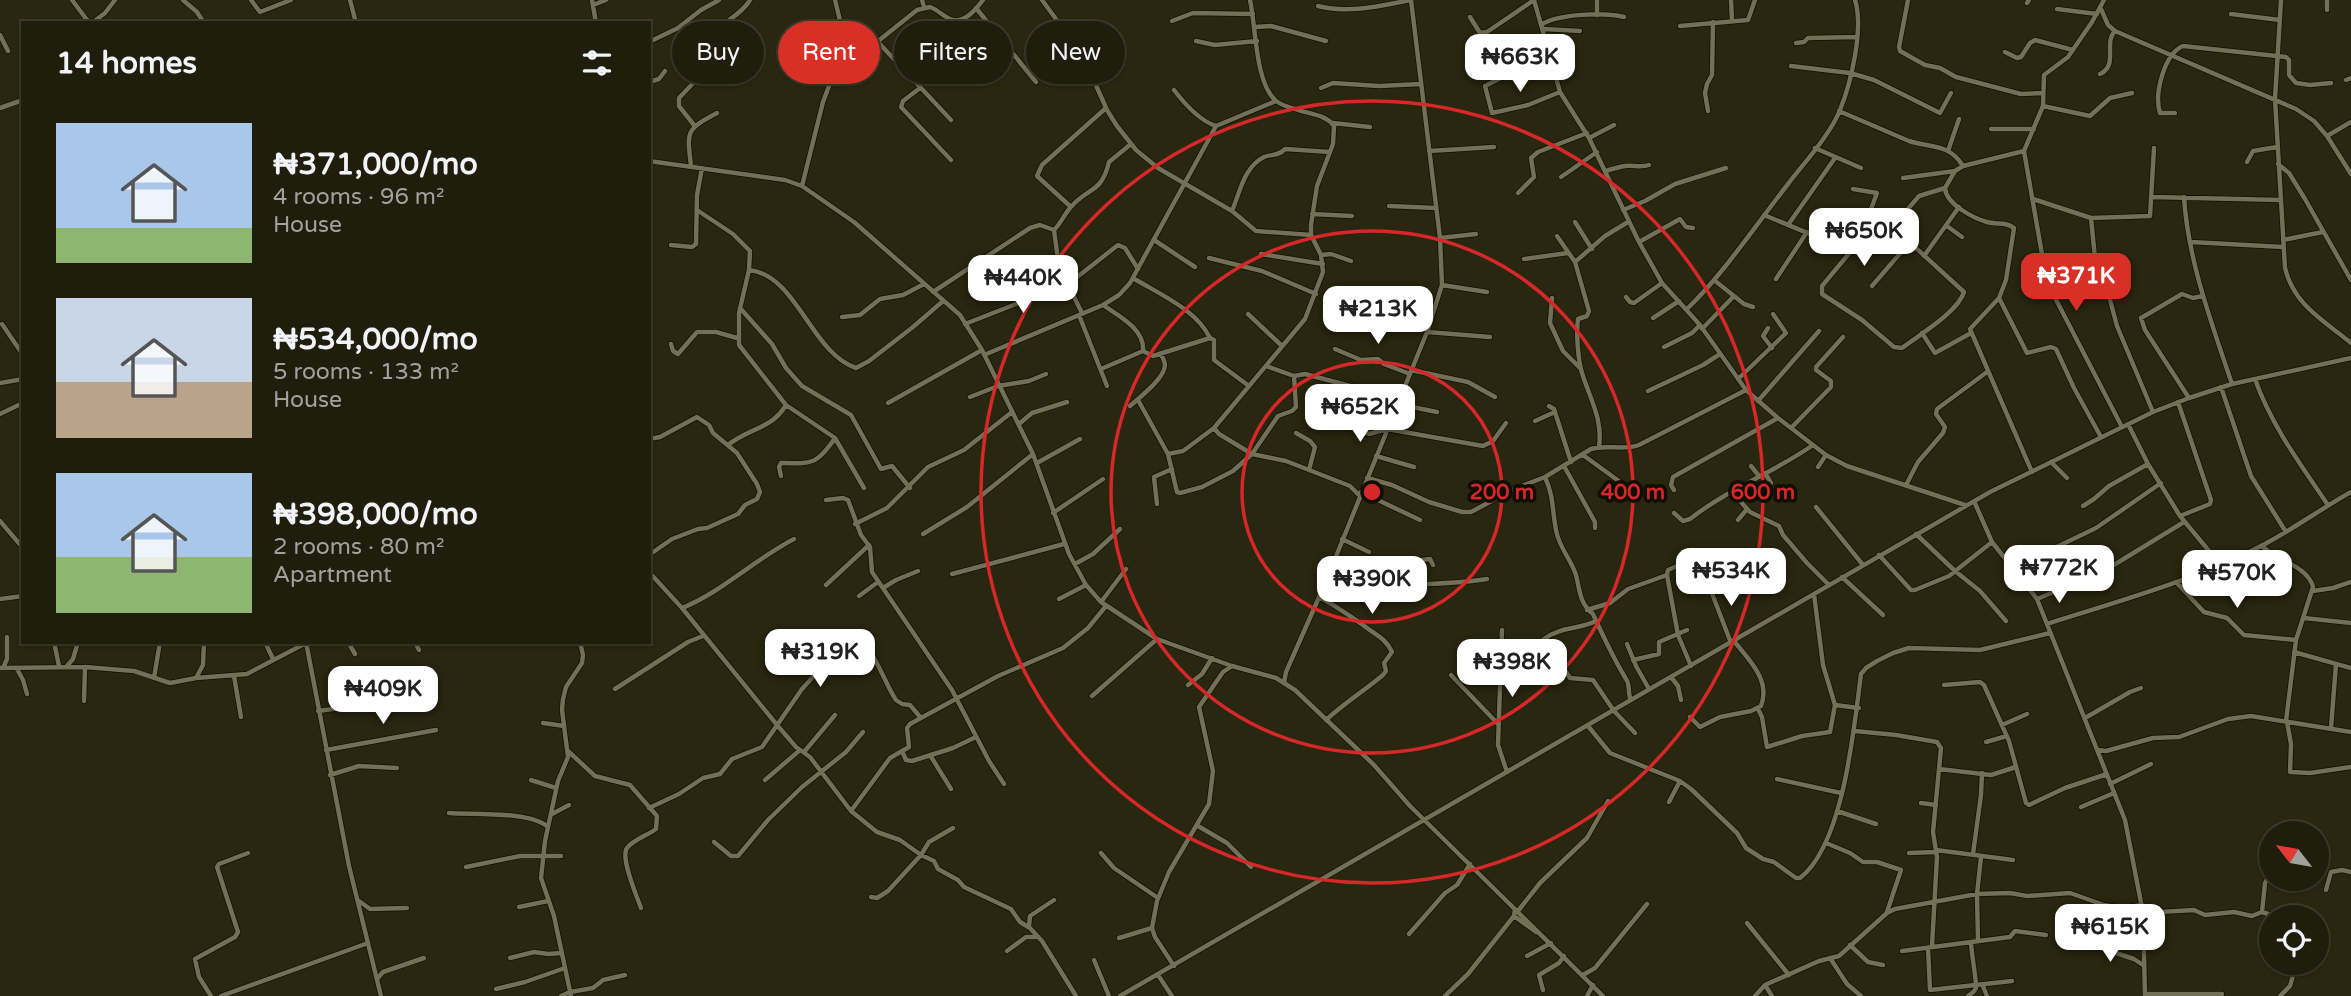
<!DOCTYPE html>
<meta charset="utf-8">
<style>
:root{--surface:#1f1d0b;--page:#272614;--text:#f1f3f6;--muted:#a1a29d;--line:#3c3b2c;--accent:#d93025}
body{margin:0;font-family:"Varela Round",sans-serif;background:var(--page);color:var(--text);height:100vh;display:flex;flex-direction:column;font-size:26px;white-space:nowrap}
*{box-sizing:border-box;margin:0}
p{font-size:23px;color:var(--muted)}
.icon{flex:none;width:38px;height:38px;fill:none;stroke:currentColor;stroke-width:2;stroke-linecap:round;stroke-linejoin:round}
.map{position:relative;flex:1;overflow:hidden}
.sheet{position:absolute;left:21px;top:21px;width:630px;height:623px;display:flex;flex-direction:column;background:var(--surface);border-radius:0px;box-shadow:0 2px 5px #0004,0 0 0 2px var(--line)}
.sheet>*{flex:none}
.guide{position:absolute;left:672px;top:21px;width:665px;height:63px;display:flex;gap:14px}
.needle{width:46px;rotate:301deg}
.buttons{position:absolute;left:2259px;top:821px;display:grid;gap:14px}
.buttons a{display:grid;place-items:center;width:70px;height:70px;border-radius:50%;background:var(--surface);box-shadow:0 2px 5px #0004,0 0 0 2px var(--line);font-size:35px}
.price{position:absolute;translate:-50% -60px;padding:0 16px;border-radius:14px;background:#fff;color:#222;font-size:23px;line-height:46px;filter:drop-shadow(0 2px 4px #0008)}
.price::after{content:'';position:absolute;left:50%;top:42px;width:21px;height:16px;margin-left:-10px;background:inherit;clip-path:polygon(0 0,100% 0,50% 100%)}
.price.current{background:var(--accent);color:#fff}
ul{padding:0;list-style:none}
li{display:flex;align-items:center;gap:21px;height:175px;padding:0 35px}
li span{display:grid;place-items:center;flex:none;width:196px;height:140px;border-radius:0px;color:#555}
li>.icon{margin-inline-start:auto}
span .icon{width:84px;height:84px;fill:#fffc;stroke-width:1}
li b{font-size:30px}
h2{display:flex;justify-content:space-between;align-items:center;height:84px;padding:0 35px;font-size:30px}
.tag{padding:0 24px;border-radius:32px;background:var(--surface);box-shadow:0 2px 5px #0004,0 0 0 2px var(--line);font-size:24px;line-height:63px}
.tag.current{background:var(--accent);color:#fff}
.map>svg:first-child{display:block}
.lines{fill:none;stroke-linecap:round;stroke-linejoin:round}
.minor-casing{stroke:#120f00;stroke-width:6}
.minor{stroke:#727056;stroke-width:4.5}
.ring{fill:none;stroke:#d62828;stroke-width:3.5}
.centre{fill:#d62828;stroke:#100f06;stroke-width:3.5}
.ring-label{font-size:21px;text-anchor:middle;font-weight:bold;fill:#d62828;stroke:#100f06;stroke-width:7;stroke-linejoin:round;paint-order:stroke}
</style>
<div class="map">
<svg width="2351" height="996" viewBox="0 0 2351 996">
<rect width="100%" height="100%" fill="#29270f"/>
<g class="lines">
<g class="minor-casing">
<path id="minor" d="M72,0L87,20L92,23L105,13L115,0
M183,0L197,12L204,23
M251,0L260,12L291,0
M350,0L356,23
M592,0L596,23
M835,0L844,37L859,55
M922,0L924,7
M1042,0L1083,56L1107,110L1117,126L1136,150L1158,168L1232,211L1256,231L1311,235
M1534,0L1560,92L1589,138L1639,242L1662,283L1700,325L1746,390L1778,418L1826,455L1847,466L1965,505
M1597,0V15
M1731,0L1732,21
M1908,0L1899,47L1900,51L1925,65L1940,68L1956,77L2021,94L2043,93
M2281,0L2275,99L2285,268C2294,305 2323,320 2351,343
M2027,3L2029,0
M593,5L606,0
M1318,6C1350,14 1379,6 1411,0
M976,8L1036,82
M2057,9L2097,14
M2101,9L2108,25L2115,31L2296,109L2314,121L2327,136L2351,174
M2327,10V0
M2231,14L2280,20
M1470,17L1480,33L1487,32L1534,0
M1172,21L1193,13L1253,14
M1542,24C1560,14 1603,12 1624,17
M1680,26L1748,20L1755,0
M1255,27L1271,26L1326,41
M1544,29L1580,31
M0,35L8,51
M877,41L951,120
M1196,41L1215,45L1257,41
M649,42L678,28L701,10L719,0
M1796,43L1804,42L1808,38L1857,37
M2005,52L2017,58L2021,57L2030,43L2035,40L2073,50
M1791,66L1850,73L1874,80L1940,113L1951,93
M2100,74C2119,65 2103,43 2115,31
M1505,76L1485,86L1492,113L1528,105L1560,92
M2346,80L2351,78
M649,82L659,79L665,71
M920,88L903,101L901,107L951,160
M1321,88L1333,83L1379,86L1421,84
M1174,90C1184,103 1200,121 1216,126
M2043,106L2090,116L2110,98L2132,93
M0,108L23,100
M1708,111L1705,93L1707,84L1712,75L1713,22
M1839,111L1909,141C1930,148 1949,143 1963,166
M2175,113H2160C2154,94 2164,54 2183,46L2286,57L2289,60V75L2296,83L2310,85L2331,83
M1333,123L1370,127
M694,125L679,106V98L718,57L717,52L707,43C709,28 740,18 750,0
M1991,129H2034
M2327,136L2351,122
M1589,138L1614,125
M1815,148L1861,168
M1429,151L1494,147
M1948,151L1959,119
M2024,151L2043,260L2051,290L2122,427
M649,161L785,180L802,186L854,222L960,315L982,350L1033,454L1069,554L1086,585L1101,602L1157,639L1232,666L1276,678L1295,690L1374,765L1410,806L1603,996
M2247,162L2253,151L2277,147
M2278,164L2289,173L2305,199L2351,280
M691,166C687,131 685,130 717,113
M1606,171C1612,169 1619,167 1625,166C1634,165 1641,168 1649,165
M1561,177L1597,152
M1903,178L1955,171
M802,186L823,102L832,78L917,10L930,7C938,10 943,16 950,19C964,25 976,9 983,0
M1853,189L1877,193L1855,252
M1518,193L1534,177L1531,158L1538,152L1587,133
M2152,197L2280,200
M2184,197C2188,261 2212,324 2232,384
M2033,199L2091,218L2150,216L2154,148
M1389,206L1436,208
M1071,207L1037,176L1042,165L1106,108
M697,210L733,234L750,251L749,270L739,313V345L786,405L835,438L864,488
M1623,210L1645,201L1675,184L1726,168
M1232,211C1240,192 1244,167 1264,157C1272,154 1279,156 1285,149L1330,152
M1312,214L1352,216
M1764,215L1851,251L1869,255L1919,196L1945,188
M2091,218L2095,258L2105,281L2117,326L2153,412
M1575,222L1592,249
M1788,225L1835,158
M1947,226L1962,237
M1054,230C1061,223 1064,215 1070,208C1088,186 1101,195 1109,162L1131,144
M1054,230L1059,267L1082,313
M1557,236L1575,262L1589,311L1587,316L1578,319C1576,333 1578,360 1582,373C1590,399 1603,419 1599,447
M1440,238L1476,234
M1154,240L1195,267
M2283,240L2323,232
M1832,241L1847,212
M1639,242L1680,219L1686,227L1693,228
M2191,242L2283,247
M671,245L692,247L696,244L697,195L702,168
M1851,251L1822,286V294L1862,320L1894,347L1902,348C1919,335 1958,312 1964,292L1893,227
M1261,254L1323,264
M1321,255L1331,254L1351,261
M1924,256L1959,207
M1209,258L1262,271L1316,294
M1524,259L1568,253
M1575,262L1605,236L1628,222
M749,270C797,275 811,353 856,368L869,361L913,327L943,301
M1133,278C1159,294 1196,309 1210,338
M1776,279L1807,232
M1714,280L1744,304L1753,307
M1067,285L1118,245L1125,248L1138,269
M1442,285L1487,292
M1872,286L1909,243
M933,292L1030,228L1040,225L1054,230
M1626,297L1630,302L1634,303L1662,283
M1552,298L1550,323L1563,351L1580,368
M1999,298L2027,353L2051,347L2056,349L2074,388L2101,437
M1103,305C1119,316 1145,329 1143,351
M740,308L772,344L786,368L802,386L851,415L881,469L892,466L910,488
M1687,309C1725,272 1755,226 1788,184C1804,163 1830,135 1840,110C1851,83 1864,28 1855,0
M1248,314L1282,346
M1079,315L1107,386
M842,317L860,315L880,299L903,295L924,284
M1653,318L1679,301
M2,324L23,355
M965,324L1016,304L1042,286L1046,270L1059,267
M1768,328L1763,336L1772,348
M1702,329L1734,296
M1427,332L1490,337
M1922,333L1935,353L1971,333
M671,344L673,351L678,354L697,332H716L737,338
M1664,347L1692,333L1700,325
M1335,349L1361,360L1378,359L1384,364L1410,374
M1143,351L1153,356L1210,338L1214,340V360L1249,386
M984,355L1103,305L1119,295L1130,283L1216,126L1276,101
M1266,366L1294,376L1305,374L1373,392
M1101,369L1143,351
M1411,370L1468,382L1495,397
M1738,379L1786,333L1773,314
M2255,379C2271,425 2301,465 2328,505
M0,383L23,379
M2221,387L2251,476L2286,532
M1648,391L1703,365L1720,354
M970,397L998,386L1029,381L1046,374
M2189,398L2145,330L2141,318L2182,294L2193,298L2203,296
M1138,400L1168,454L1177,492L1180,493L1202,487L1233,471L1252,454L1278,416L1292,411L1296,407L1294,376
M1758,401L1819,331
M2178,402L2211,500L2210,504L2180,516
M888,403L982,350
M1397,404L1437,412
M1130,406C1139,398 1165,378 1165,365C1165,362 1162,356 1161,354
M1549,406L1554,409L1571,462
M0,414L23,403
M1335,420L1369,434L1387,429L1483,446L1493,441L1506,423
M1535,421L1555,412
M1019,424L1032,413L1067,402
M2128,424L2148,464L2180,516L2219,563
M1792,427L1831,387V381L1816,370V367L1843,337
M1214,428L1219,434L1252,454L1286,461L1350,486L1359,495
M1296,433L1310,441L1315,447L1309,470
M649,439L660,437L697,417L709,425L713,433L737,453L757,484L760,492L757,499L745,505L738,514L707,528L698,529L672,539L649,555
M728,445C749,428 772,429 786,405
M1168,454L1183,451L1214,428L1305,319L1323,272L1321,255L1311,235V225L1317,186L1333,144L1334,126C1326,114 1308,114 1295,109C1288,107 1280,105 1275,100C1255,81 1256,27 1250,0
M1583,455L1627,487
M1376,456L1414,467
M2051,462L2067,478
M1037,463L1080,439
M1564,466L1595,522V528
M1751,466L1759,476
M1818,467L1826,455
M2032,472L1970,329L1999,298L2006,280L2014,228C2006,221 1997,225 1987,222C1973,218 1946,204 1945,188L1955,171L1963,166L2024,151L2043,106L2044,75L2068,57L2092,22L2104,0
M1765,473L1771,483
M781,476L779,467L781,463C811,464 817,465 835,438
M1545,477C1554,497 1552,510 1556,530C1559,548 1571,559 1576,575C1580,590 1579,603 1593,614C1603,636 1614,659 1626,679C1631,686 1627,693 1631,700
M1367,478L1392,485L1429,502L1462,512H1471L1514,489L1545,477L1591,449C1607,444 1623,451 1639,445L1746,390
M1906,485L1918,462L1943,433L1945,427L1936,414L1937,409L1987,372
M1674,490L1671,485L1673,477L1778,418
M1731,491L1750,512L1779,526L1783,535L1807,563L1829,585
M1361,492L1420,520
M826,500L843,498L848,500L861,535L870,547L872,572L952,690L989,761L1004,784
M1974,501L1992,542L2037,599L2125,820L2143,913L2145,996
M1157,504L1154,477L1172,469
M2083,506L2094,499L2109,486L2148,464
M1816,507L1863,565
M1053,513L1103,479
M1674,513L1683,521L1690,519C1728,489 1773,473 1813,445
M1738,520L1747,509
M0,521L23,548
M855,524L887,508L928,467L964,450L1012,412
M923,534L967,507L1033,454
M1916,534L1955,571L1980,591L2006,621
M1342,539L1369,552
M2262,546C2276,560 2308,566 2313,587L2296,640L2286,721
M1879,555L1911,590H1915L1949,576L1992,542
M1335,558L1379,573L1391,572L1398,563L1430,559L1433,565
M1075,564L1093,554L1120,529
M1677,566L1668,570L1667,575L1678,635L1691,666
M2013,568L2096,528L2161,483
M649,572L682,608L777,725L796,747L810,757L851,811L877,832L900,840L921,855L934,861L938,869L958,880L964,887L1011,909L1020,922L1030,928L1042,941L1076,996
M952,574L1064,544
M1842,577L1883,615
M2176,582L2204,612L2227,618L2244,635L2296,640
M1708,583L1731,643
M826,585L869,545
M1324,586C1348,589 1370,585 1395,585C1426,584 1456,584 1487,579
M883,588L896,580L918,571
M2313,591L2333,588L2351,582
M859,596L878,582
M1319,597C1335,605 1348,615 1363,625C1374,634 1385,637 1392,652L1384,663L1386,671L1383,675C1364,691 1344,703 1326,720
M0,599L23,596
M1059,599L1086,585
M2037,599L2104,571L2184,522
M1101,602L1126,569
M682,608C722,592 755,559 794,539
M1587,610L1610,603L1628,589L1667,575
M2304,618L2351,623
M2047,624C2119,601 2196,580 2263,545C2293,529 2321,509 2351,492
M1502,630L1498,745L1507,772
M1544,639C1562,626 1578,630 1596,621
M54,642L59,666
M265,642L273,659
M306,642L349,866L381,996
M348,642L355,654
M415,642L419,650
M1627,644L1636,666L1649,689
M2294,652L2351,668
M1633,660L1659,654V642L1687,630
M1551,665L1561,664L1570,678L1593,680L1614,711L1635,733
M67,666L73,659L78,642
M0,668L85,667L134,671L170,683L196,678L247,674L306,643
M3,668L7,659V637
M17,669L23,680L27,694
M1451,675L1498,724
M234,676L241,717
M1671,677L1678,686L1681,700
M154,678L160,642
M196,678L203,665L204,642
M1284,683L1286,672L1324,586L1427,332L1442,285L1440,238L1411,0
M1500,683L1524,675L1533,669
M1188,685L1202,674L1212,658
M1944,685L1980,682L1984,685L2009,741L2026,803L2029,805L2065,788L2107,774
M615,689L688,642L703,636
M1092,696L1157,639
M84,701L85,667
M1835,705L1859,708
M1758,709L1762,717L1767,747L1802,736L1830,732L1835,705L1823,665L1814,594
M318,711L347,707
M1690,717L1700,727L1720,717L1751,711L1761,706C1771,680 1749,660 1734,641
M2085,718L2130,692L2141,688
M2287,722L2291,744L2290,772L2310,773L2351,767
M543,723L564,726
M2002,725L2027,714
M1588,726L1610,753L1680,781L1691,789L1737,833L1746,848L1763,859L1774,862L1796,878H1800C1844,844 1854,727 1861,674L1866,668L1877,661L1893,653L1909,648L1980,650L2050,633
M2331,728L2336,664
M1855,731L1896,735L1937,742L1941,748L1933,832L1937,857L1932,946
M1986,742L2007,736
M326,750L436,730
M2098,750L2106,751L2153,738L2179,737L2228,719L2251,716L2351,732
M568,751L595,776L630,785L657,816L656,829C648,835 633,840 627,848C620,857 637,897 641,908
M902,751L906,760L912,761L953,748L976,737
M804,752L835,715
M930,755L951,789
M1939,769L1991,775L2016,767
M330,775L359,766L397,768
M1777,779L1841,793
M531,780L556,788
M765,780L800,750
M2110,784L2151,764
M1669,802L1680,781
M1921,803L1936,805
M2081,807L2114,793
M649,808L679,794L703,778L720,774L732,759L762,747L802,689L851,635C872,640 884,683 896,700L902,704L910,705L921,718
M851,811L890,758L909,747L907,728L910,724L998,676L1063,648L1088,628L1106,606
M1837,811L1876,824
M449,813C473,815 531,811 548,827
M552,814L569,805
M1198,826L1227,843L1251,867
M714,842L731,856H738L768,820L802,787L846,752L863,732
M1826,843L1850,853L1863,862H1877L1901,870L1887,912
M1936,850L2013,860
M1101,853L1114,868L1158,898
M1909,853L1936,852
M1973,854L1981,795L1982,773
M466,867L520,856H561
M2326,890L2331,872L2342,870L2351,872
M871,897L877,898L888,891L921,855L929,842L953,828
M359,901L370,909L407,908
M519,907L548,901
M1518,911L1540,883L1587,838L1608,801
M2262,912L2265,883L2272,870
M2143,913L2194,910L2205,915L2234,912L2252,916L2262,912L2277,917
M1514,916L1536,932
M1747,923L1789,975
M1029,926L1030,916L1054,900
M1409,934L1445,893L1457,885L1470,864
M1119,938L1152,928
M1978,941L1977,894L1981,857
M1850,945L1868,962L1883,965
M2095,946L2134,959L2143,965
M1928,948L1930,990L2012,981
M1007,951L1026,937H1038
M1902,951L2010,937L2015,931L2046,935
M1527,956L1551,943
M510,958L534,952L548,954L561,953
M1830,958L1847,984L1861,996
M1094,960L1109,996
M1174,966L1155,937L1152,928L1157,901L1169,872L1209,804L1213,771L1199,707L1223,672L1232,666
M1158,975L1172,996
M1583,975L1595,968L1647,904
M377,979L383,972L424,958
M1982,984L1987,996
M1765,985L1772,996
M496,989L525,982L565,968
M1543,990L1539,975L1559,963L1564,956
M2145,994H2222
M211,996L199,977L195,959L235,937L238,932L217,867L219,864L248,853
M221,996L368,943
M561,996L570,992L593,988L603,980L625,975
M571,996L554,916L541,878L545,841L558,781L568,757L562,710L563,699L566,687L582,663L583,655L580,642
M1120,996L1990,492L2153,412L2189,398L2232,384L2351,358
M1445,996L1468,974L1514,916L1515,909
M1587,996L1593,985
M1755,996L1765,985L1819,961L1839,956L1887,913L1895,909L1977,894L2010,893L2027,896L2070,893L2104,905L2121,908L2142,905
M1968,996C1972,993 1974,993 1976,988C1977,984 1971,951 1971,942
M2280,996L2290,986L2294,972L2300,962"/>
</g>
<use href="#minor" class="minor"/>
</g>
<g class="ring">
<circle cx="1372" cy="492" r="130"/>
<circle cx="1372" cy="492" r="261"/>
<circle cx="1372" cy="492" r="391"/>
</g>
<circle cx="1372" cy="492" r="10" class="centre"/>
<g class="ring-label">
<text x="1502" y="499">200 m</text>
<text x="1633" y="499">400 m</text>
<text x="1763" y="499">600 m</text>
</g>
</svg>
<div class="buttons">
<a><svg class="needle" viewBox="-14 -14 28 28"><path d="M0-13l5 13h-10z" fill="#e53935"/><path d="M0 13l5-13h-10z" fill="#a1a29d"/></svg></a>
<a><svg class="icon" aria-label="locate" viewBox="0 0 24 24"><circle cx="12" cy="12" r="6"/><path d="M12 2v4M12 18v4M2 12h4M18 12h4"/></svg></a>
</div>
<b class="price" style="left:1520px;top:94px">₦663K</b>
<b class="price" style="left:1864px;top:268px">₦650K</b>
<b class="price current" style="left:2076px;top:313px">₦371K</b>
<b class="price" style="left:1023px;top:315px">₦440K</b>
<b class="price" style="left:1378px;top:346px">₦213K</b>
<b class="price" style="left:1360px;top:444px">₦652K</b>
<b class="price" style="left:2059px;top:605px">₦772K</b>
<b class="price" style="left:1731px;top:608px">₦534K</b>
<b class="price" style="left:2237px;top:610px">₦570K</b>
<b class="price" style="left:1372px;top:616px">₦390K</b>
<b class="price" style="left:820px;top:689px">₦319K</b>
<b class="price" style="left:1512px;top:699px">₦398K</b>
<b class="price" style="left:383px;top:726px">₦409K</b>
<b class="price" style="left:2110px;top:964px">₦615K</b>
<div class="guide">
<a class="tag">Buy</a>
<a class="tag current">Rent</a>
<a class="tag">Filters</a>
<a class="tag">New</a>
</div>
<section class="sheet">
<h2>14 homes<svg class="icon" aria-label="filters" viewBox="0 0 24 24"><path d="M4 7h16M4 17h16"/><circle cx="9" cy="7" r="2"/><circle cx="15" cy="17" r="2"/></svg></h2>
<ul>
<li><span style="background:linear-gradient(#a9c7e8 75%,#8fb573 0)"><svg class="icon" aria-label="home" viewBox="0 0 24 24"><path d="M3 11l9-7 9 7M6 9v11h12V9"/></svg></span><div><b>₦371,000/mo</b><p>4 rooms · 96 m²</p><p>House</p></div></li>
<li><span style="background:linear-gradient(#c9d6e8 60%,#b9a48a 0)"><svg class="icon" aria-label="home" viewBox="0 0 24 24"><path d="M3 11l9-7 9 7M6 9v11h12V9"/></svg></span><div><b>₦534,000/mo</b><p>5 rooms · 133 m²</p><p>House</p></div></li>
<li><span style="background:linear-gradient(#a9c7e8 60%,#8fb573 0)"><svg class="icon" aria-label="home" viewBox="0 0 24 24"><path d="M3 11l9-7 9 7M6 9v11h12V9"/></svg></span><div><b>₦398,000/mo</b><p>2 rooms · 80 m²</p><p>Apartment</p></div></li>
</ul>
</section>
</div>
